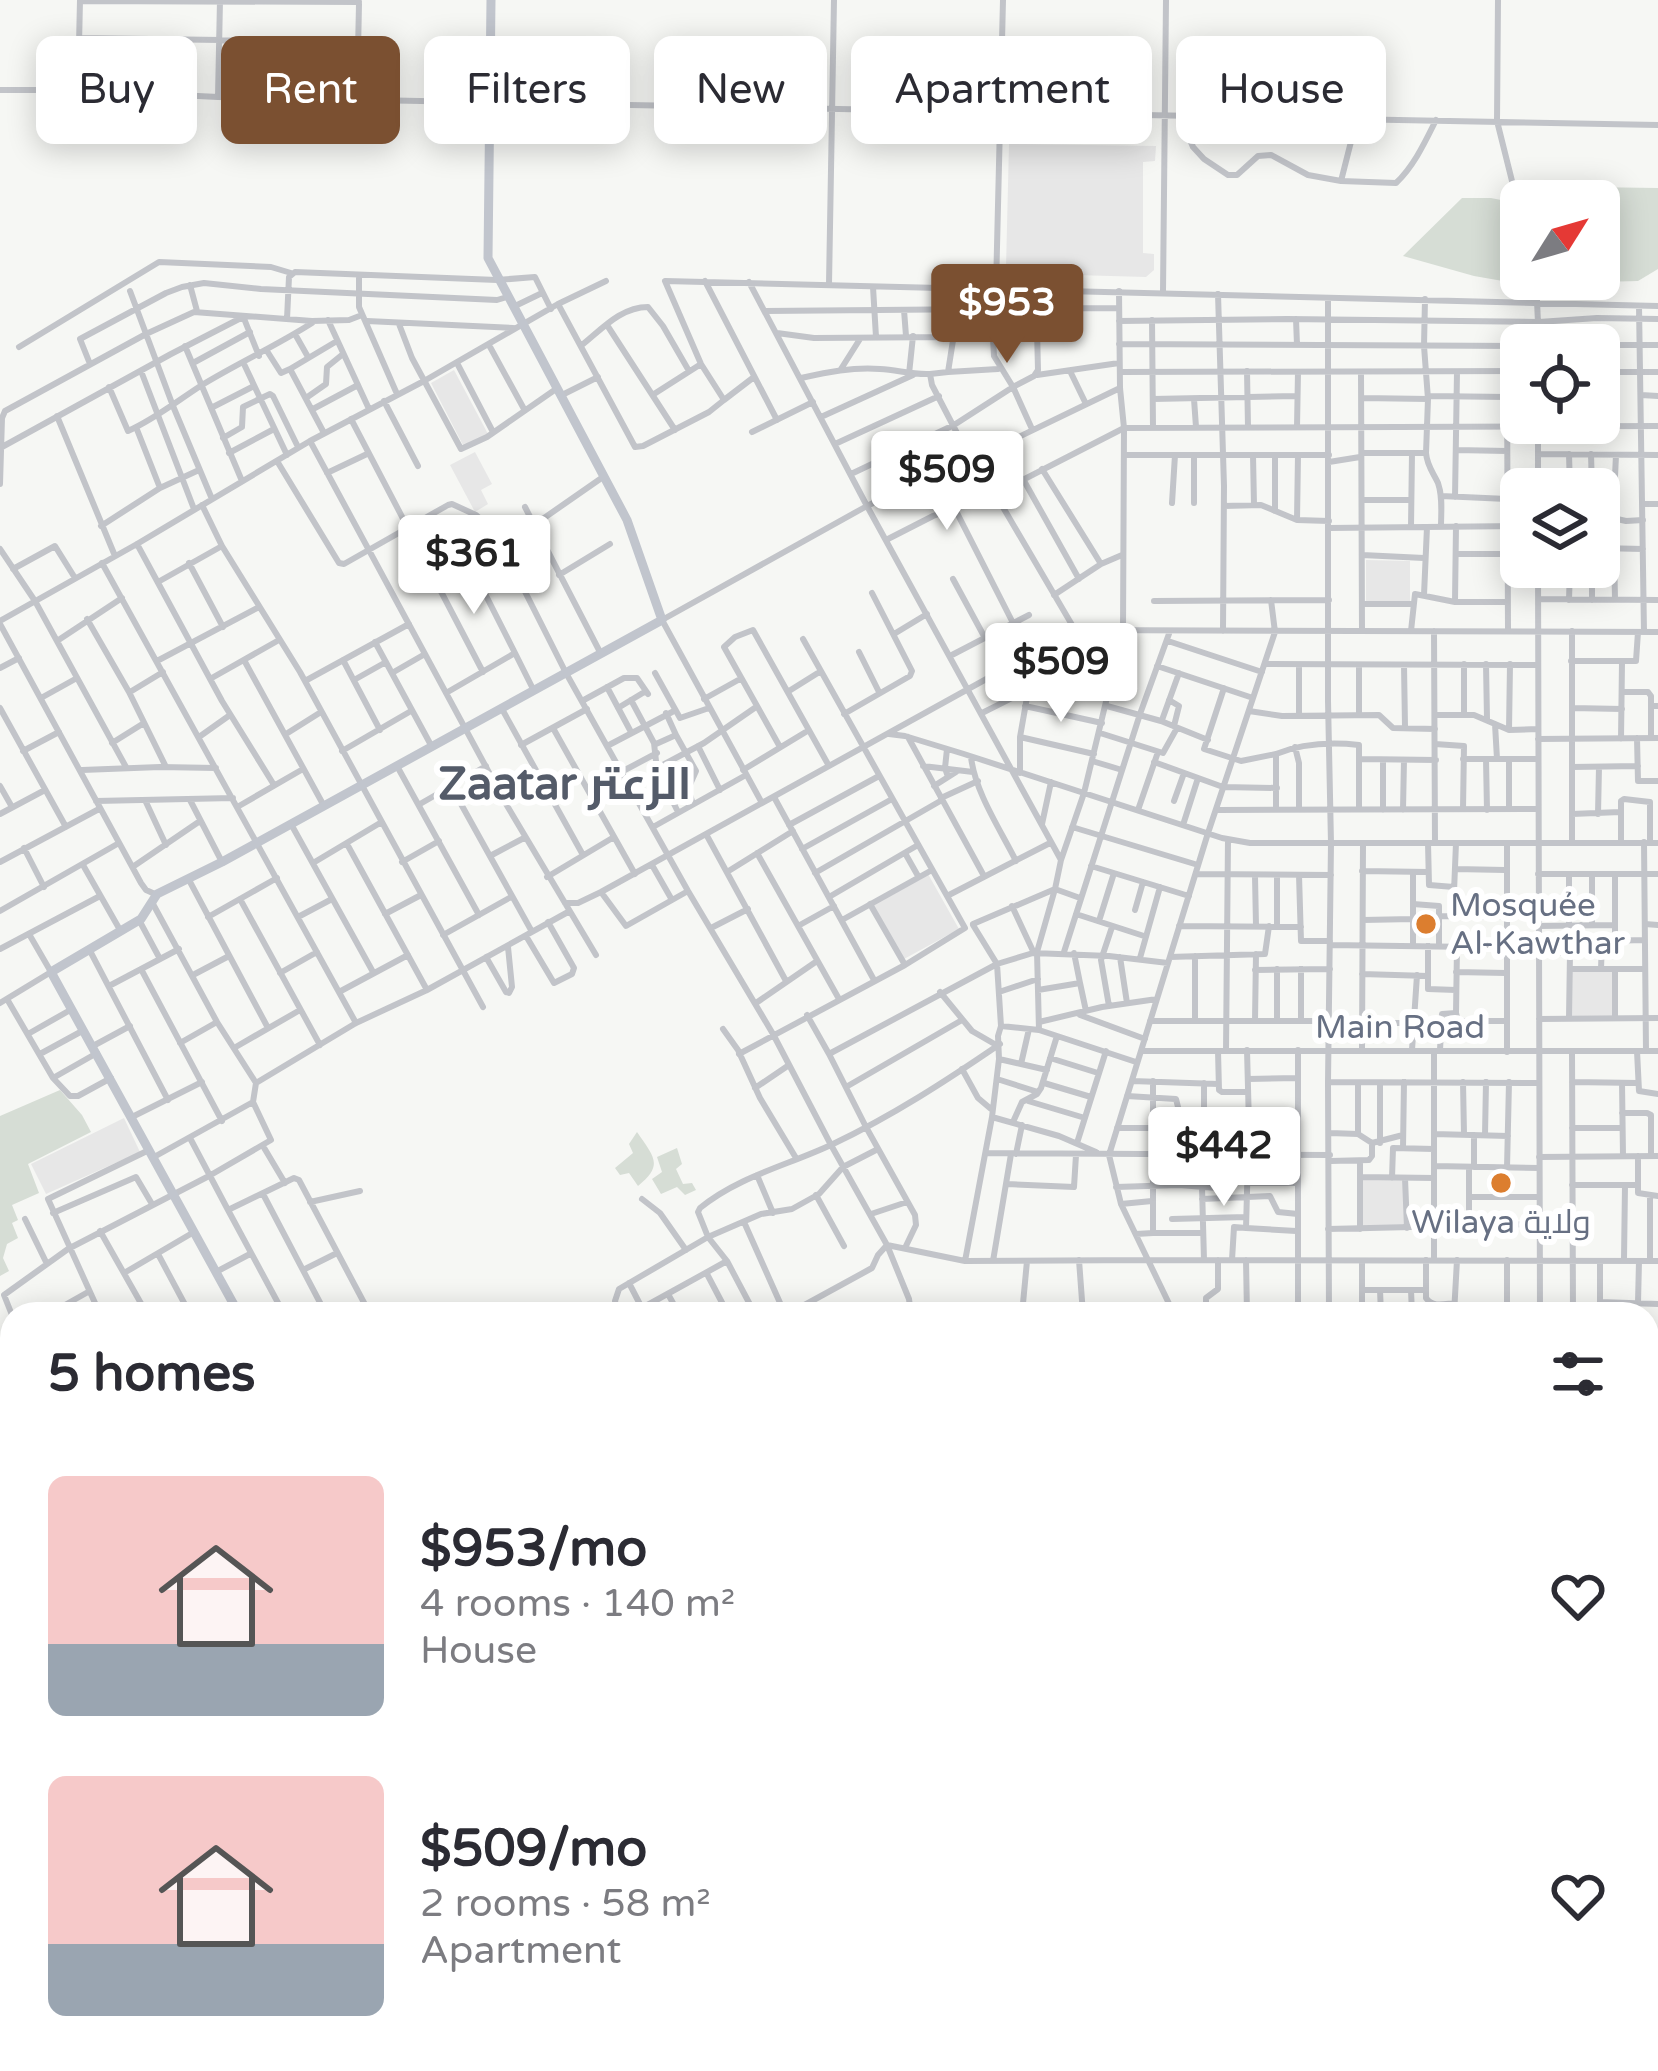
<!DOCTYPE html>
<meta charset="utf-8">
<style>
:root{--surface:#fff;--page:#f7f7f7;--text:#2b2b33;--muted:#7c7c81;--accent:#7b5031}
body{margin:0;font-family:"Varela Round",Cairo,sans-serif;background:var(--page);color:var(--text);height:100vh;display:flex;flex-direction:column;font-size:45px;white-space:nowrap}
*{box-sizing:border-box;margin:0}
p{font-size:39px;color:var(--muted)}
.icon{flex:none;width:66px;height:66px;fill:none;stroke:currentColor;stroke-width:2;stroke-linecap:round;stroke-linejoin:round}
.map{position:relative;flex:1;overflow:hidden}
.side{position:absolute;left:0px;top:1302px;width:1659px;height:771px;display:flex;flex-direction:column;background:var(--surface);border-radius:36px 36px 0 0;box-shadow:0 6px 30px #0003}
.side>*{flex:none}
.banner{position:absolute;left:36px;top:36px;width:1587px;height:108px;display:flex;gap:24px}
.needle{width:78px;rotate:53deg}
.tools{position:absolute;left:1500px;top:180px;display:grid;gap:24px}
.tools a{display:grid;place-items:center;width:120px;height:120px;border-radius:18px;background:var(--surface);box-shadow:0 6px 30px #0003;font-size:60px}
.price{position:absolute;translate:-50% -102px;padding:0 27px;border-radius:12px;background:#fff;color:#222;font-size:39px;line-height:78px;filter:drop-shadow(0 3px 6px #0008)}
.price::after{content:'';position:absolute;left:50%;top:72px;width:36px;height:27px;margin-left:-18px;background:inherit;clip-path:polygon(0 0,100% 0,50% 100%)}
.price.on{background:var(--accent);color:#fff}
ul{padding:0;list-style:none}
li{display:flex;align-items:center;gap:36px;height:300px;padding:0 48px}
li span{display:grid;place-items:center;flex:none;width:336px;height:240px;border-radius:18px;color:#555}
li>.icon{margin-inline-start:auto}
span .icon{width:144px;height:144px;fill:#fffc;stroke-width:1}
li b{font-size:51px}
h2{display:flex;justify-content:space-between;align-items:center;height:144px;padding:0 48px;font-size:51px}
.tag{padding:0 42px;border-radius:18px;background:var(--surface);box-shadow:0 6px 30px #0003;font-size:42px;line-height:108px}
.tag.on{background:var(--accent);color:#fff}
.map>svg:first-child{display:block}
.built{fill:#e7e7e7}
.green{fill:#d6ddd5}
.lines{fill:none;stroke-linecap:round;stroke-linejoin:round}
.minor{stroke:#c2c4c9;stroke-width:6}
.major{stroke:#c1c5cd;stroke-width:9}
.poi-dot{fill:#dc7e2f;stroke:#fff;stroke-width:4.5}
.labels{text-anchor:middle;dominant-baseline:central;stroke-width:12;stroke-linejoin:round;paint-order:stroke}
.poi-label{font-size:33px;fill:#677083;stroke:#fff;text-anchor:start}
.street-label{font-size:33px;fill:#677083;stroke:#fff}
.district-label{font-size:45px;font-weight:bold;fill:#545b69;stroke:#fff}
</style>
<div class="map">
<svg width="1658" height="2071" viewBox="0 0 1658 2071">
<rect width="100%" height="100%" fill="#f6f7f4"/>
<path class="built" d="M1009,144L1156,146L1155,161L1143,162V253L1154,254V270L1146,277L1075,275V266H1068L1067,275L1062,265H1032L1031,275L1013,274L1006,268Z
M454,370L488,434L464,447L431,383Z
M475,452L492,484L481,490L488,504L475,512L450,465Z
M1366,560L1410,561V603H1366Z
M928,874L959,929L904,959L873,905Z
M1572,972H1612V1017L1572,1016Z
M124,1118L140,1152L46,1194L31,1164Z
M1362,1180H1404V1227H1363Z"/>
<path class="green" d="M1586,187L1658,188V269L1638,281L1520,284L1474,276L1403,256L1462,198H1491L1521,204V279H1599V201H1565Z
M60,1090L82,1115L91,1132L28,1164L39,1193L12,1205L18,1220L12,1223L18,1238L7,1244L3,1258L9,1271L0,1276V1116Z
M637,1132C654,1157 664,1165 638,1186L629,1173L620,1175L615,1168L633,1153L629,1144Z
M677,1148L682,1164L676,1169L683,1184L692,1183L696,1190L685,1195L677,1187L661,1194L652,1179L662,1172L657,1157Z
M199,2061H363L368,2071H202Z
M386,2061H518L523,2071H392Z"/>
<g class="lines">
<path class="minor" d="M1498,0L1497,121L1521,217
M80,1L359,2
M79,38L358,42
M0,90H78L218,97L1658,125
M78,90L80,0
M218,97L220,0
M357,98L359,4
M1180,115L1193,147L1204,159L1228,175H1237L1258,156L1271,155L1308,175L1341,181L1396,183C1414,166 1425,142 1436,120
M1341,181L1357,118
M359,276V307L397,394
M1536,279L1539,345
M705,281L777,420
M749,282L867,506L1061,860L1084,793L1123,631L1124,428L995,494L933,516L886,540
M829,284L834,0
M190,285L197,311
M873,287L876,337
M954,287V334L948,372L930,374L932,385L971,460L997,497L1075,630
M996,288L1003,0
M130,291L173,406L212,499
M1119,291L1120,388L1124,428L1658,426
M1163,292L1166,0
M1218,294L1224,486L1223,631
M1328,298V701L1331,843L1328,1082L1329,1314
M558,304L635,447L643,446L709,412L724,400
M1639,306L1644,632
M513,307L542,293
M904,310L906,336
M765,311L1119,308
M243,316L259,356
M287,319L289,277L295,272L497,280L535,277L551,309
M1296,319L1297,345
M328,320L369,409
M1152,320L1153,428
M367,321L513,328
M1119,321L1287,319L1539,322L1597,318L1658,319
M399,324L412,358L461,449L487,437L556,389
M607,325L675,430
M777,333L814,338L953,337
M295,334L308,357
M954,339L1037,338
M1119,344L1521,346
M489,345L524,409
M582,345C602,329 621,307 648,307L663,326L689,371
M1582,345H1658
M185,346L242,481
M19,347L159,262L271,267L291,273
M267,351L281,373L290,369L324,433
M193,363L250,332
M457,363L493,432
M90,364L80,339L166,293L182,287L204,283L261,289L497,300L507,297
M244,364L287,455
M290,369L337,341
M841,369L860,339
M141,371L194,509
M1070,371L1086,404
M1247,371L1248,427
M948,372L998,369
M1120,372L1521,371
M1361,372L1362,631
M1507,372L1508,631
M1599,372H1658
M1613,372L1614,426
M909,374L913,336
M1037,375L1119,363
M754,377L724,400L701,364L665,281L1658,306
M801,378C828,372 852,367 880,369C898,370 912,375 930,374
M109,387L128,431C155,419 177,401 202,385C238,363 276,346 312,323
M654,394L701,364
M1599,395H1613
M1641,395L1658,396
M560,396L598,377
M1428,396L1507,397
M306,398L326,384L327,367L343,354
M1362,398L1428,399
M1153,399L1296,396
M1194,399L1196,427
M384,401L418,466
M211,408L254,386
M313,409L358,385
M57,416L115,556
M821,417L913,375
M351,419L483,672
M136,427L160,488
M1297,427L1298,372
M1032,429L1013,387L1034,376L1038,370L1036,289
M752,432L813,402
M223,438L242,427L243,407L270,394L273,396L298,447
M310,441L506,804L596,955
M835,444L939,396
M2,447L171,354L241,318
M1456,450L1507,451
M229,453L274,429
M1363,453H1426L1428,399L1424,346L1425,299
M1426,453C1427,466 1433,472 1438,483C1443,497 1441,512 1441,527
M1538,454L1658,455
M1569,454L1570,489
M1591,454L1592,489
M1124,455H1329
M1194,455V503
M1253,455L1254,505
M1275,455V511
M277,461L339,563L344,564L448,505L452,504L476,515L495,532L566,673L688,891L773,1034L831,1145L887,1245L965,1261L1148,1260L1174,1314
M1329,462L1360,457
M1042,469L1101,564L1122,555
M327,473L367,454
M851,474L954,425L1013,387L994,356L993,338
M1023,479L1079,579
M0,484L2,418L5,411L146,334L194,312L312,321L349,320L362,315
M1538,489V427
M1441,496L1507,499
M1455,497L1457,372
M1362,500H1411
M1172,503L1175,455
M1642,504H1658
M202,505L222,546L300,672L483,1007
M1224,506L1261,505L1297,520L1329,521
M525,507L601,654
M955,509L1013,623
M1599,515L1626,521L1643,520
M1613,519L1616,455
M1297,520L1298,455
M534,525L603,477
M101,526L160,488L199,470
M1411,527L1412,453
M1329,528L1521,526
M1599,539L1602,516
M137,544L222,701L274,785
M1599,548L1643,549
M0,549L35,601L126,767
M1614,550L1615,599
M1457,554H1507
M1362,555L1424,558
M102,563L356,1023
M189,563L223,627
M1538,567L1540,1314
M13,569L55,546L75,578
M559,575L610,544
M953,579L985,638
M158,582L222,546
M1054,595L1101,564
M1424,595L1427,527
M1538,599L1658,600
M1271,600L1275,632L1208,833L1109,1155L1121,1204L1148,1260L1658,1261
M1569,600L1570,567
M1592,600V567
M1154,601L1329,600
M1455,601L1456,526
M1362,604H1412
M87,619L129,692L166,767
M0,621L137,544L310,441L424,381L558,304L606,281
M0,624L141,883L146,890L155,894
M1411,631L1415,594L1455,602H1507
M1434,631L1435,843
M1572,631V843
M894,634L927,614
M57,641L122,598
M1168,641L1262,672
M375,642L432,747
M859,652L879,692
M515,653L534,691
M950,656L1029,615
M1036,656L1115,672
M244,660L324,806
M343,660L380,730
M157,661L259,607
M1571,661H1636L1638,632
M1265,664L1538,665
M1464,664V714
M1486,664L1487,719
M1404,665L1405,727
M1157,666L1253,698
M0,668L19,658
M392,673L425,654
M655,673L680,718L709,708
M1031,676L1110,692
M210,679L279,640
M354,680L386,662
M305,681L409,624
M607,687L631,732
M1224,688L1204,749L1241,761L1276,754
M789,691L821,671
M130,692L163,672
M1622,692H1648L1651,696V706
M446,693L515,653L470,564
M41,698L77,678
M704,699L740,679
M631,700L654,743L657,770L678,812
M1169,700L1179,706L1174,726
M582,701L624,678H637L648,694
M1025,706L1102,723
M1107,706L1161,721L1208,740
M0,708L66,827
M618,708L646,691
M1572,708L1622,709
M502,709L583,855
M1249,711L1282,716L1379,715L1393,728L1435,729
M666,713L676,735
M982,713L1028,690
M844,714L910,676L912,671L872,593
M1299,715V665
M1359,715V665
M1435,715H1474L1509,730L1538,729
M1162,720L1179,673
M1495,724L1497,759
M553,728L635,874
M1509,730L1510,664
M1100,733L1163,753L1177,728
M286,734L321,712
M889,734L905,736L964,754L1222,838L1250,843H1658
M199,737L230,715
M908,737L984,876
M1020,737L1094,754
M1637,738L1638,781H1658
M1651,738V706H1658
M1538,739L1658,738
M1621,739L1622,662
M112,743L144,723
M656,744L676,735L696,771L688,789L693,804
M1435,744L1464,746L1463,809
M521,745L587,709
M609,745L674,711
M698,746L720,790
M780,747L724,647L735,637L753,630L829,766
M1295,747L1299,763V809
M947,749L945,768L948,777
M23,751L59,732
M342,751L411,711
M971,757C975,792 1000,829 1016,861
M1361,759L1436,760
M1463,759H1538
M1486,759L1487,810
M1509,759V809
M1383,760V810
M1092,761L1122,770
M1154,762L1223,787L1277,788
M397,766L479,915
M923,766L973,772
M1572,767L1638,766
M657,768L704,743L756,707
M82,770L160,767L216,768
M743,770L809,730
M623,771L657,753
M1020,773V737L1035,652
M0,786L12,807
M451,786L531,930
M934,786L956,772
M774,797L874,980
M941,798L978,781
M593,799L626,780
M145,800L166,845
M190,800L221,860
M96,801L233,798
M1174,801L1184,773
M762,803L662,620L867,506L952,464L971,460L1120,388
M420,804L486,766
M506,804L543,783
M239,806L303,769
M1276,808V754C1303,743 1331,742 1359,745V809
M1138,810L1158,752
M1218,810L1538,809
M1403,810L1404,760
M0,814L45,790
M1572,814L1620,812
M1598,814L1599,767
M291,824L373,972
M1042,824L1051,782
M789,825L879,776
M1183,825L1198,778
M653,827L746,775
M1072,827L1198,865
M706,834L786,981
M1644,842L1646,1051
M1428,843L1429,885L1454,887
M1621,843V801L1624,799L1650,802V843
M347,844L427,990
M24,848L44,887
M802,849L892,799
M757,853L839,999
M905,853L918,876
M490,856L524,838
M0,862L99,809
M402,862L439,841
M313,863L380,823
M83,865L120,930
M652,865L672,900
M134,866L200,821
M1091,866L1189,896
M1455,869L1505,870
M1362,871L1428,872
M727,872L793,831
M815,873L942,800
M1197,874L1331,875
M1538,874H1658
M1615,874V940
M1299,875L1301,941H1330
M1255,876L1256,926
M1277,876V927
M547,877L614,837
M189,880L268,1028
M601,892L626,926L688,891
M947,896L1050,843
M829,897L918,845
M240,899L320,1045
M565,903H578L601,892L1075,630L1658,632
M870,904L905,965
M1413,904L1439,906V946
M1012,906L1033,951
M1135,910L1143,882
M0,911L119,843
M385,914L421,895
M1076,914L1144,936
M1440,916L1506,917
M1453,916L1456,843
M208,917L277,878
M298,917L332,899
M139,920L160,959
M842,920L932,870
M1363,920L1413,919
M1099,921L1114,873
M973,924L1055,889L1061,860
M1645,924L1658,925
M1569,925V875
M1592,925V874
M798,926L834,906
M1179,926L1301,927
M1539,926L1615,925
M711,928L748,909
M443,935L511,897
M526,936L554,983L572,974L574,968L548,922
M1330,945L1539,948
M1413,946V872
M1428,946V989L1456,990
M0,949L100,896
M89,949L168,1100
M1064,952L1140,714L1170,631
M1539,953L1579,952L1581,925
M486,957L506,992
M1120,957L1127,1003
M1170,957L1265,954L1269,926
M1140,958L1160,887
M141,969L222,1121
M1277,969V1020
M1301,969V1019
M1570,969H1644
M1601,969L1602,941L1645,940
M1255,970L1330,969
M1456,972L1506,973
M280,973L317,952
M1362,974L1428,976
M193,975L229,956
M1080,983L1086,1011
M109,986L179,949
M1038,990L1080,983L1074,953
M339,992L408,955
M506,992L509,993L512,987L508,947
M940,992L972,1031L998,1046
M999,992L1038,979
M7,999L53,1078L70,1096H78L111,1078
M0,1003L51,972L29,934
M756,1003L817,961
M1109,1006L1101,960L1112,927
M1456,1013L1458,1021H1505
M807,1015L829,1054L997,964L1033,953L1109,956L1168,963
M1080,1015L1145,1039
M1569,1018L1570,953
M1615,1018V969
M1539,1019L1658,1018
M1195,1020V956
M1150,1021H1329
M1255,1021L1256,954
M1039,1022L1102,1007L1157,999
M1362,1023H1412
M1001,1026L1039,1030L1136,1062
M723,1029L738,1050L760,1098L796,1158
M1039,1030L1037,952L1055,889L1080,898
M28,1034L72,1009
M180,1043L217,1022
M93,1046L130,1026
M234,1048L300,1010
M1247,1050L1249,1125
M1362,1050L1363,844
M1412,1050L1417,975
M1440,1050L1442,1014L1456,1013L1457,947
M1141,1051H1658
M1218,1051L1219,1090L1222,1092H1247
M1226,1051L1228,839
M1434,1051V1260
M1637,1051L1639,1091L1658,1094
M1507,1052V843
M1572,1052L1573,1314
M40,1054L84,1030
M739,1054L905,965L965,928L803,639
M829,1054L866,1127L915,1215L916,1225L905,1248
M1050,1058L1098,1073
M999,1059L1047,1070
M1021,1064L1029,1029
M962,1069L978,1098L991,1109
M53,1078L97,1053
M997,1079L1038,1092
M1248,1079L1297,1078
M1132,1081L1218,1084
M1328,1082L1539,1083
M1463,1082L1464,1134
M1572,1082L1638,1083
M256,1083L356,1023L427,990L568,912
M1044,1083L1091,1097
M1204,1083V1116
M1358,1083V1133
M1622,1083L1623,1156
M846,1087L962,1020
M755,1088L789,1065
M1127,1096L1176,1099L1180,1115H1204
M1028,1101L1085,1118
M1204,1113L1232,1115L1233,1155
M1622,1113H1647L1651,1115V1154
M132,1117L202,1082
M992,1117L1059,1136L1096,1152
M1013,1122L1022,1102L1037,1094L1041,1088L1057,1036
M1234,1124L1296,1126
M1117,1128H1204
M1572,1128H1622
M1330,1133L1358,1134L1372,1143L1403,1135
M1434,1134L1508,1136
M1485,1135L1486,1082
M190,1138L228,1210L294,1178L299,1180L370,1314
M1077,1143L1106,1051
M1380,1143V1083
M263,1146L285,1183
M1403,1148L1404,1082
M986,1153L1330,1155
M1016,1154L1022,1125
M1204,1156V1129
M1638,1156V1193L1658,1196
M154,1157L253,1102
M1539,1157L1658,1156
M1331,1161L1369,1160L1372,1156V1143
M1360,1161V1229
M1434,1166L1539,1168
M1469,1167V1226
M1474,1167V1135
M1507,1168L1509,1082
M757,1175L773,1213
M1360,1177L1434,1178
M1392,1178L1393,1148L1434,1149
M1405,1178L1407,1228
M1247,1183H1297
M1007,1184L1074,1187L1076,1155
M1572,1185H1637
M1116,1187L1179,1185L1217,1188L1220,1156
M1202,1187L1204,1260
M263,1194L326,1314
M816,1195L844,1246
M1650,1195V1261
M1469,1197H1538
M642,1199L660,1213L686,1250
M1202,1199L1270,1196L1278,1212L1298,1214
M310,1202L360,1191
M1121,1204L1152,1201
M228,1210L284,1314
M53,1213L136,1177L152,1204
M871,1214L907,1202
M25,1219L47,1264
M1172,1219L1246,1217
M744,1222L785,1314
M1246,1228L1296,1231
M1328,1229L1540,1224
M100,1231L147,1314
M1153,1233H1203
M1136,1234L1153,1233V1081
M887,1245L909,1299L911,1314
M158,1254L190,1314
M1624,1259L1625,1185
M1079,1260L1083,1314
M1232,1260L1234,1227L1246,1228L1248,1156
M1246,1260L1247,1314
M1426,1260V1298C1433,1308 1444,1304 1455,1303
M965,1261L992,1117L999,1059L998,1036L1001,1026L997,964L973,925
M993,1261L1011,1154
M1600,1261V1314
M303,1270L337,1253
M216,1272L250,1254
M124,1273L194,1232
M707,1274L728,1314
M629,1283L645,1314
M1362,1290H1426
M1380,1290L1381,1314
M1411,1290L1412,1314
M668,1294L679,1314
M1600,1302L1658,1304
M1638,1303L1639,1261
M642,1308L727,1261
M49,1314L88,1292
M100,1314L48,1199L147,1151
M220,1314L235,1306
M299,1314L320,1303
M618,1314L615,1301L619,1289L708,1237L761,1214L792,1209L819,1194L843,1167L878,1149
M755,1314L727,1261L708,1237L698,1212L700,1208C739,1176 789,1165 833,1144C892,1116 946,1081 1000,1044
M788,1314L872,1268L878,1255L887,1245
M846,1314L860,1307L868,1314
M1022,1314L1027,1261
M1206,1314V1298L1218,1289V1260
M1298,1314V1050
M1362,1314V1261
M1454,1314L1457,1260
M1507,1314V1260
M12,1315L4,1295L68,1249L209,1176L271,1140L253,1102L256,1083L217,1022L153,904
M1653,1368L1651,1341L1658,1336
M0,1387L12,1381
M0,1398L12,1420
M1647,1403L1658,1402
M0,1434L12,1427
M1647,1451L1658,1450
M1647,1478H1658
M1647,1501V1579
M0,1505L10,1523
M0,1550L12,1573
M0,1583L12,1604
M0,1632L12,1625
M1647,1642H1658
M0,1657L12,1678
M0,1722L12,1743
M0,1762L12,1759
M1647,1762L1658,1761
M1647,1799H1658
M0,1809L12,1831
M0,1868L12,1861
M0,1871L12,1893
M0,1935L12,1928
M0,1959L12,1979
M0,2037L15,2068L11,2071
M58,2061L64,2071
M103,2061L109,2071
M150,2061L156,2071
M193,2061L199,2071
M371,2061L377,2071
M1022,2061L1027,2071
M1536,2061L1538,2071
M126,2071L145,2061
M1513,2071L1514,2061"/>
<path class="major" d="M239,1314L51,972L141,919L157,894L222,862L662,620L627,520L488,258L491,0
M0,1529L12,1523"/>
</g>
<g class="poi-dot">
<circle cx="1426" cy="924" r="12"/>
<circle cx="1501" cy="1183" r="12"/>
</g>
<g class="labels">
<g class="poi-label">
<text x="1450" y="905">Mosquée<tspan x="1450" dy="38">Al-Kawthar</tspan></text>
<text x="1501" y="1222" text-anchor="middle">Wilaya ولاية</text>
</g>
<g class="street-label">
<text x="1400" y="1027">Main Road</text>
</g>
<g class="district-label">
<text x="565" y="785">Zaatar الزعتر</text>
</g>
</g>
</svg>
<div class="tools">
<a><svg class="needle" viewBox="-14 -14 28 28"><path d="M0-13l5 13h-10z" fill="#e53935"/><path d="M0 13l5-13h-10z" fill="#7c7c81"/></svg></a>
<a><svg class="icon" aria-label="locate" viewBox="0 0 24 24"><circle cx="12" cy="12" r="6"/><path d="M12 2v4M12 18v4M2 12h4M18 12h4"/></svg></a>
<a><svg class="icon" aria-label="layers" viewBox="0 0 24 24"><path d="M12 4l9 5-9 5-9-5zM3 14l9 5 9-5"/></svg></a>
</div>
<b class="price on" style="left:1007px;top:366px">$953</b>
<b class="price" style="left:947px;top:533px">$509</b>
<b class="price" style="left:474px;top:617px">$361</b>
<b class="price" style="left:1061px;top:725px">$509</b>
<b class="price" style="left:1224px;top:1209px">$442</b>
<div class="banner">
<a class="tag">Buy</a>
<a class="tag on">Rent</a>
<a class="tag">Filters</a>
<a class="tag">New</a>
<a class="tag">Apartment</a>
<a class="tag">House</a>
</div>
<section class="side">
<h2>5 homes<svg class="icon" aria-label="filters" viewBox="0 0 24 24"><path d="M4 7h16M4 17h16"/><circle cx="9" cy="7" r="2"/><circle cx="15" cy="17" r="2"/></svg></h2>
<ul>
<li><span style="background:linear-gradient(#f6c9c9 70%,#9aa5b1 0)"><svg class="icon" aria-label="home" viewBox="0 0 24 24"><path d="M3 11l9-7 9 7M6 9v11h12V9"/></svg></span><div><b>$953/mo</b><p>4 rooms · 140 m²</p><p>House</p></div><svg class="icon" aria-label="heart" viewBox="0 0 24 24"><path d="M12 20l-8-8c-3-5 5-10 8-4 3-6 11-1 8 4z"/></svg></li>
<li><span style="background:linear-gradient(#f6c9c9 70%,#9aa5b1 0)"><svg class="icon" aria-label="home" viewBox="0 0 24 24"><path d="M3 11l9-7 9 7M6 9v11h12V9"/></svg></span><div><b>$509/mo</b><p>2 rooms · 58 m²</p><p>Apartment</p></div><svg class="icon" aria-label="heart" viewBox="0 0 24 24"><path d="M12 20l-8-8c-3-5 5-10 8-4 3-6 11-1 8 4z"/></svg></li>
</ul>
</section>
</div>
